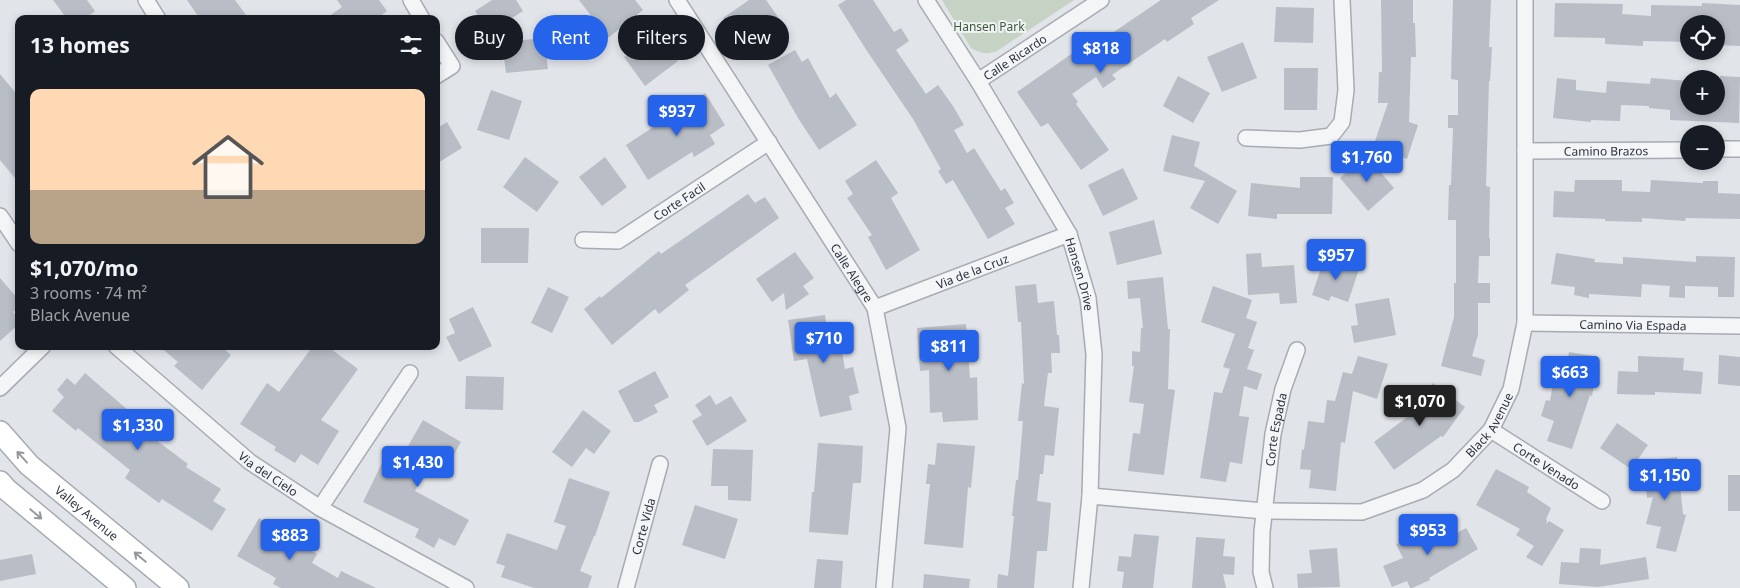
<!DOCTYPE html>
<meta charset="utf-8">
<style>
:root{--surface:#171b24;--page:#242831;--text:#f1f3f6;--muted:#9ea1a6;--line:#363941;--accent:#2563eb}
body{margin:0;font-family:"Noto Sans",sans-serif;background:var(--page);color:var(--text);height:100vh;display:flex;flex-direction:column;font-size:19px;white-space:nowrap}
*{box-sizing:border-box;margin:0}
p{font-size:16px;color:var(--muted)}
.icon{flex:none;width:28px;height:28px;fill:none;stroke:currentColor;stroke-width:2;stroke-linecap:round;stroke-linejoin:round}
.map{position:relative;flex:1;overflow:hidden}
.panel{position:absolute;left:15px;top:15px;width:425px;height:335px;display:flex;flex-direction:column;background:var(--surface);border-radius:10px;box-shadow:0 2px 8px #0003}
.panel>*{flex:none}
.top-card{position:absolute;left:455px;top:15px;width:475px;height:45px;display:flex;gap:10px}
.tools{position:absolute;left:1680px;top:15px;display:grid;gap:10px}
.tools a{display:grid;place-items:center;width:45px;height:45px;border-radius:50%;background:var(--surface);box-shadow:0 2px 8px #0003;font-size:25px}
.price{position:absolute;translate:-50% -42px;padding:0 11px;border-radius:5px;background:var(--accent);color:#fff;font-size:16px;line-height:32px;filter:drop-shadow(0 1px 2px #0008)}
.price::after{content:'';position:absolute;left:50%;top:30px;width:15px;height:11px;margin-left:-8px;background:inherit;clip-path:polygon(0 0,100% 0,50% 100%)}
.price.on{background:#222;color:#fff}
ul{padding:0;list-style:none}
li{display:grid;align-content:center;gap:10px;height:265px;padding:0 15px}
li+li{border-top:1px solid var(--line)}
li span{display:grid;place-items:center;height:155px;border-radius:10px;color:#555}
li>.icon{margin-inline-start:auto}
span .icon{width:90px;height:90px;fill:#fffc;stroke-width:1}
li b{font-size:21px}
h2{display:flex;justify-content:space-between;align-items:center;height:60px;padding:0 15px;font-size:21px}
.pill{padding:0 18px;border-radius:22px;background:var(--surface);box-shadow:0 2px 8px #0003;font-size:18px;line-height:45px}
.pill.on{background:var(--accent);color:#fff}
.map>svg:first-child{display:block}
.park{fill:#c6d2c3}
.building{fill:#b9bdc5}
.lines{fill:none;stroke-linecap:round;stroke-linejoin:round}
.street-casing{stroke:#a7abb3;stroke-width:18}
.secondary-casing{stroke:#a7abb3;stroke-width:24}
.street{stroke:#f3f5f7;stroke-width:15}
.secondary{stroke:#fff;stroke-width:21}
.oneway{stroke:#95989f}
.labels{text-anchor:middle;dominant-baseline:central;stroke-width:4;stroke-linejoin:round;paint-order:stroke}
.park-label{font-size:12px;fill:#3f5939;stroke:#f0f3f6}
.street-label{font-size:12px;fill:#2b323f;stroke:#f0f3f6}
</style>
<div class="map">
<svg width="1740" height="588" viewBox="0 0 1740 588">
<rect width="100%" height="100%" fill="#e1e4e9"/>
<path class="park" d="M942,0H1074L997,51C987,55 980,53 971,48Z"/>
<path class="building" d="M53,0H87L95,11L85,19H67Z
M187,0H235L249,19H200Z
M337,0H379L387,11L376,19H325L342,7Z
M492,0H516L523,11L490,32L475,11Z
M579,0H635L643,10L608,38Z
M749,0H766L783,24L750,47L742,35L737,39L723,18Z
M846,0H873L894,32L901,28L909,41L896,50L926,94L938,85L953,106L964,125L954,130L967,153L974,148L1001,191L1005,188L1014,203L1005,208L1015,224L988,239L953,180L946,184L938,171L941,169L913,119L867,51L838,5Z
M1161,0H1219L1191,18L1194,24L1167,42L1165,39L1112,75L1116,79L1103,88L1096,77L1072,94L1078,102L1076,104L1109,150L1081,170L1048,123L1041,127L1017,92L1090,41L1093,46Z
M1381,0H1413V23H1415L1416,57H1411L1409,122L1418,125L1407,159L1373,147L1388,103H1378L1379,72H1382Z
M1453,0H1491L1489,47H1492L1490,81H1489L1486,186L1490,187L1489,238H1490V256H1479L1478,283H1490V303H1478V335L1472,356L1485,360L1481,376L1441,366L1454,317V283H1456V220H1448L1449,185H1451L1453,128H1448V115H1458V80L1451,79Z
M1555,3L1623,4L1622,14L1651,16V5L1702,6V3L1740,5V46L1716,45V24H1688V42L1643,41V46L1605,44V38L1554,37Z
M1276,7L1314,8L1313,43L1274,42Z
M658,33L678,61L645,86L624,57Z
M544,38L548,69L506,73L502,42Z
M1243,42L1257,78L1222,92L1207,57Z
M795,50L802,62L808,58L830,98L836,93L857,125L819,150L798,118L768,65Z
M1284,68H1318L1317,110H1284Z
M0,74L19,97V183L0,160Z
M1178,76L1210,93L1193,123L1163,106Z
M1720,76L1740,77L1739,123L1670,120V110L1649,108V106L1621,105L1620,121L1591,120V122L1553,118L1557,78L1576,80V90L1606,93L1607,81L1650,84L1651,78L1689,81L1687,106H1716V90H1719Z
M491,90L522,101L509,140L477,130Z
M705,93L725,125L710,135L715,144L694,157L692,152L648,180L626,145Z
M447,122L462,148L436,164V129Z
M1172,135L1200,142L1194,166L1237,191L1218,224L1190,208L1205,181L1163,171Z
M1366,155L1394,188L1368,211L1340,178Z
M525,157L559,182L537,212L503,187Z
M605,157L627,187L602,206L579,177Z
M876,160L898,193L891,198L920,250L886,270L868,237L872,235L847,198L853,194L845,181Z
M1123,168L1138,199L1103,216L1088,185Z
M1300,177H1333L1332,214H1277V219L1248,216L1251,183L1300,188Z
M1575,180H1622V191L1650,192L1651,180L1703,183V181H1718V193L1740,194V219L1686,218L1685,221L1642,218V222L1605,221V219L1553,217L1554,191L1574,192Z
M748,194L755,203L765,197L779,218L685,285L689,290L659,314L655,309L612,345L584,309L600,296L601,298L659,251L661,254Z
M1154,220L1162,254L1117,265L1109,232Z
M481,228H529L528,263H481Z
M795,252L814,278L803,286L809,294L786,310L784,293L772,302L756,279Z
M1261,253L1262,267L1294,265L1297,303L1280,304L1279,293L1248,295L1246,254Z
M1556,253L1595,259L1594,262L1623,264V257L1696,262V256L1735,257L1734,297H1718V287L1685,286V298L1669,297L1670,286L1642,284L1641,297L1589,294V298L1574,295L1575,287L1551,284Z
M1339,259L1360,266L1348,302L1331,296L1329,301L1312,295L1323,262L1336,266Z
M1163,277L1168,329H1170L1168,389L1175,390L1164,475L1128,471L1133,433L1140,434L1144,404L1129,402L1134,366H1132V351L1140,352L1141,328H1143L1140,298L1128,299L1127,281Z
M0,278L19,300V307L13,312L19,319V324L0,341Z
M1036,284L1038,303L1054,301L1057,335H1059L1060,353H1051L1052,373H1048L1044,406L1059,408L1054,456L1045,455L1043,474H1040L1037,501L1051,503L1047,551H1037L1034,588H997L998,574L1008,576L1014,516H1012L1016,480H1018L1023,421H1018L1022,383L1024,384L1021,322H1018L1015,286Z
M1213,286L1252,300L1246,318L1257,322L1248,348L1254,350L1247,369L1262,374L1257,390L1244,386L1239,416L1249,417L1242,464L1230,462L1226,482L1200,478L1214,392L1222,393L1230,369L1223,367L1235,334L1201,322Z
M548,287L569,297L552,333L531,323Z
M1389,298L1396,335L1354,343L1351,326L1358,325L1355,304Z
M473,307L492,346L459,362L446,337L455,333L449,319Z
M825,315L827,329L838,327L845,369L853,367L859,393L849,396L852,410L820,417L807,359L794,361L788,320Z
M966,324L970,378L977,377L978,420L943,422L942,412L930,413L929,370L920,371L917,328Z
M159,346H221L231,355L202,390L174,366L178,362Z
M313,346H327L358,369L321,420L339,431L318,465L301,454L295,463L274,450L276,447L240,424L267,383L279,392Z
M1569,352L1599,357L1592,396L1590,395L1572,449L1547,441L1554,421L1541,416L1546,400L1550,401L1555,372L1565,374Z
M1719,355L1740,357V386L1718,384Z
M1358,356L1388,364L1377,399L1353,391L1345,443L1341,442L1336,491L1309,488L1311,470L1300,469L1302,449L1304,450L1308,421L1324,423L1327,400L1335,401L1343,372L1352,374Z
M1638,356L1684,358L1683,370L1703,372L1701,394L1655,392V395L1617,394L1618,371L1638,372Z
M655,371L669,397L654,405L658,412L639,422H634L618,391Z
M85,373L151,430L148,434L188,464L186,467L221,489L213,501L226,509L212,531L162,499L159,503L125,478L130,470L78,428L76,431L52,411L64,397L57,390L67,378L75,385Z
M466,376L504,377L503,410L465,409Z
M1433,383L1465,407L1443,437L1441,436L1394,470L1374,442L1406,418Z
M710,395L716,405L731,396L747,421L707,446L692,421L702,415L695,405Z
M583,410L611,431L594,454L586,448L572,467L552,452Z
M423,420L461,442L445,470L429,461L415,491L469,520L455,546L439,538L434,548L415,537L419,529L363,502L383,461L396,467Z
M1617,423L1648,445L1631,469L1600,448Z
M818,443L863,446L861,483H853L848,535L809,532L812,492H814Z
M937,443L975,446L971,488L968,487L963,548L924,544L930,484H926L928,464L935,465Z
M713,449L753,450L751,501L728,500V486H711Z
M1677,457L1683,514L1686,515L1676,552L1656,548L1661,527L1646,524L1653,497L1647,498L1643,461Z
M1496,469L1529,487L1527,492L1551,508L1546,519L1547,520L1546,524L1549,521L1564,530L1542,566L1526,557L1534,546L1516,535L1520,529L1476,505Z
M1728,475H1740V511H1728Z
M569,478L610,492L595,536H594L580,571L592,576L588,588H534L501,577L505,566L496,563L507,533L557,550L566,526L554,522Z
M695,505L738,519L725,559L682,545Z
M259,518L283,532L282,534L317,554L312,563L338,578L341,571L376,588H281L273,584L276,578L237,556Z
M1440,524L1448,538L1466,528L1478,549L1429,578L1430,580L1412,588H1410L1407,581L1392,587L1383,566L1403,558L1396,544L1412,537L1413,540Z
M1134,534L1159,536L1153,588H1122L1124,572L1117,571L1119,556L1131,557Z
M1196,537L1225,539L1223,556L1235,557L1234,575L1223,574L1226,588H1192Z
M1337,548L1340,587L1298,588L1297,574L1312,573L1309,550Z
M1580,548L1601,549L1600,565L1646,557L1649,579L1598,587L1559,584L1561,562L1579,563Z
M32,554L36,574L0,581V560Z
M817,559L843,561L841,588H814Z
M924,574L970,579L969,588H923Z"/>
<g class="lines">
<g class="street-casing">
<g id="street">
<path d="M146,0L158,19"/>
<path d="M411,0L422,19"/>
<path id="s1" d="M677,0L875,308L898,428L884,588"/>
<path id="s2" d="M926,0L978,81L1069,234L1088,298L1094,354L1090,496L1081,588"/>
<path d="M436,41L452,66L436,76"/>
<path id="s3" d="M978,81L1101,0"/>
<path d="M1246,138L1300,140L1331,136L1342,122L1346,90L1342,0"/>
<path d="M1716,149H1740"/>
<path id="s4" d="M1525,151L1689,150"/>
<path d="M0,216L19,244"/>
<path id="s5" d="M583,240L618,241L769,142"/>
<path id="s6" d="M875,308L1069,234"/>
<path id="s7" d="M1525,323L1740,326"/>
<path id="s8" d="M116,346L250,462L320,508L466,588"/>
<path d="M0,388L43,346"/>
<path id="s9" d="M1491,430L1602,501"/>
<path id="s10" d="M1090,496L1264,511L1362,512L1423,490L1453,470L1491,430L1511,389L1525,323V0"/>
<path d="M320,508L410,373"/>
<path id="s11" d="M626,588L660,464"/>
<path id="s12" d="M1265,588L1261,572L1262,532L1273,434L1283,389L1297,350"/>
</g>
</g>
<g class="secondary-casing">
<g id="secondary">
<path id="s13" d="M0,432L29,465L178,588"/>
<path d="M0,482L6,489L125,588"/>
</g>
</g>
<use href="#street" class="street"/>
<use href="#secondary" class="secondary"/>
</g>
<defs><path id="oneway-shaft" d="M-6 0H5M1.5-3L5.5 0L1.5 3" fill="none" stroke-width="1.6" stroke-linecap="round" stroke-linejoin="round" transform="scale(1.25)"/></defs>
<g class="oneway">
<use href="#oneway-shaft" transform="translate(22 457) rotate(-132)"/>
<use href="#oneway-shaft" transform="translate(36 514) rotate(40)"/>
<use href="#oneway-shaft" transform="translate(140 557) rotate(-140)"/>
</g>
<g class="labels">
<g class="park-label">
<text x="989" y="26">Hansen Park</text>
</g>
<g class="street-label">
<text stroke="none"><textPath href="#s3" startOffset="44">Calle Ricardo</textPath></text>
<text stroke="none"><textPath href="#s4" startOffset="81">Camino Brazos</textPath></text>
<text stroke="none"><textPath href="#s5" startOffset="108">Corte Facil</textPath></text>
<text stroke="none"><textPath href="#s6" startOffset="104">Via de la Cruz</textPath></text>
<text stroke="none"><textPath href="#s1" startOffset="324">Calle Alegre</textPath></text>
<text stroke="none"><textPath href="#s2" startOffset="316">Hansen Drive</textPath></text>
<text stroke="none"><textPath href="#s7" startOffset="108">Camino Via Espada</textPath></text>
<text stroke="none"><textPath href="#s10" startOffset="432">Black Avenue</textPath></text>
<text stroke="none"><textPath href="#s12" startOffset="160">Corte Espada</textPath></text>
<text stroke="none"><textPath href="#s9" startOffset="66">Corte Venado</textPath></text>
<text stroke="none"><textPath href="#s8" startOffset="199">Via del Cielo</textPath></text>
<text stroke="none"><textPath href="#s13" startOffset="119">Valley Avenue</textPath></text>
<text stroke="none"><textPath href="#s11" startOffset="64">Corte Vida</textPath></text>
</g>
</g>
</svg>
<div class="tools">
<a><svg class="icon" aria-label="locate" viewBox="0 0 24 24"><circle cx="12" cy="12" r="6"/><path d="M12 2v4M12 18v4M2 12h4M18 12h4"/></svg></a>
<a>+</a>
<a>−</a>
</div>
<b class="price" style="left:1101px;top:74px">$818</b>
<b class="price" style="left:677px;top:137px">$937</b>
<b class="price" style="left:1367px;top:183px">$1,760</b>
<b class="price" style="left:1336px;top:281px">$957</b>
<b class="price" style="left:824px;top:364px">$710</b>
<b class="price" style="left:949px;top:372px">$811</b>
<b class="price" style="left:1570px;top:398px">$663</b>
<b class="price on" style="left:1420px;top:427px">$1,070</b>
<b class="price" style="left:138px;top:451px">$1,330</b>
<b class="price" style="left:418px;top:488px">$1,430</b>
<b class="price" style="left:1665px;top:501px">$1,150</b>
<b class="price" style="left:1428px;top:556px">$953</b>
<b class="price" style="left:290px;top:561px">$883</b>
<div class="top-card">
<a class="pill">Buy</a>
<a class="pill on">Rent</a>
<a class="pill">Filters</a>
<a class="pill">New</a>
</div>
<section class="panel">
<h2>13 homes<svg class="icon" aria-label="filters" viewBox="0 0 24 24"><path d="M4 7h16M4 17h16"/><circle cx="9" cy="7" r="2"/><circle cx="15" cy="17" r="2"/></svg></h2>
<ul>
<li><span style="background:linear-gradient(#ffd9b3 65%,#b9a48a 0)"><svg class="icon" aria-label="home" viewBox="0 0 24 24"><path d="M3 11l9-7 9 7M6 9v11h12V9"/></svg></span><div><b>$1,070/mo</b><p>3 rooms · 74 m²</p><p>Black Avenue</p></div></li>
</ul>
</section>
</div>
